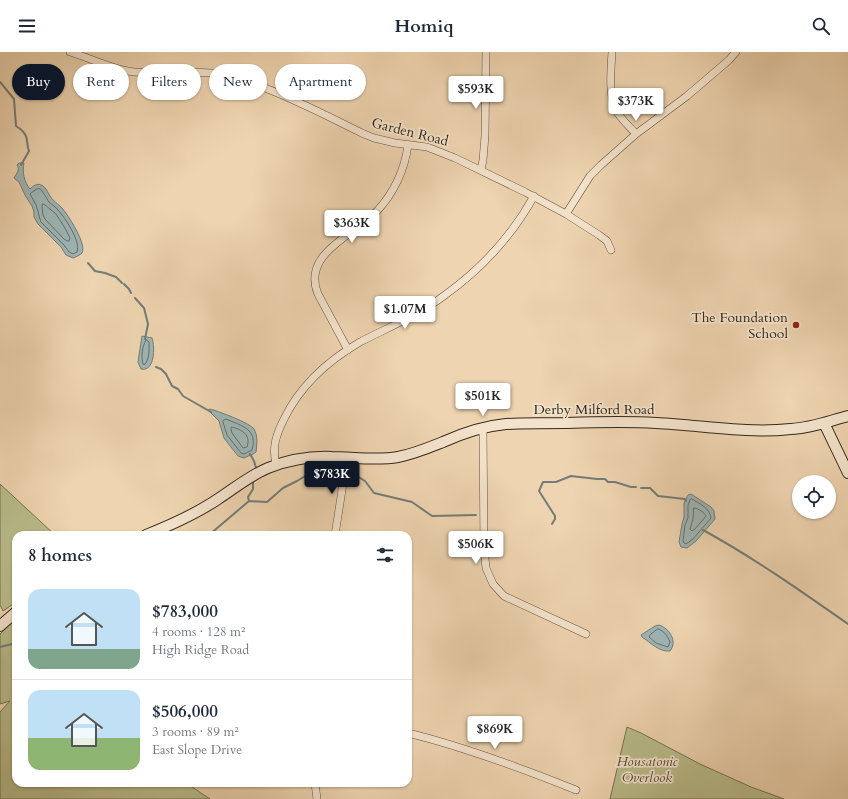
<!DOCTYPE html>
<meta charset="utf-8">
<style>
:root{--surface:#fff;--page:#f2f2f3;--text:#1f2937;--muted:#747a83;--line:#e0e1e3;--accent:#111827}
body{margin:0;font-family:Cardo,serif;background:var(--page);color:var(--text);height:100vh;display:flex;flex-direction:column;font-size:15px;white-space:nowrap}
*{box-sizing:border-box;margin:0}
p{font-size:13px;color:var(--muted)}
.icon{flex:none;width:22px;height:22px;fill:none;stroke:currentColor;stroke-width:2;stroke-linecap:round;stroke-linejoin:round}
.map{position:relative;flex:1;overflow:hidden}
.drawer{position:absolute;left:12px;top:479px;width:400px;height:256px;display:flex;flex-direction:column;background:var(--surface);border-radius:12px;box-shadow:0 1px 3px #0004}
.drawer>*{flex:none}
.top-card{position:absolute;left:12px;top:12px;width:400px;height:36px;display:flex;gap:8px}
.controls{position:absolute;left:792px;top:423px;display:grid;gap:8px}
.controls a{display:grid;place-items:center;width:44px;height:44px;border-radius:50%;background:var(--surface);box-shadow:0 1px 3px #0004;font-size:20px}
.price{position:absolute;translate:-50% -34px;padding:0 9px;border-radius:4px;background:#fff;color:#222;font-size:13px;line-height:26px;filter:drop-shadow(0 1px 2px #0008)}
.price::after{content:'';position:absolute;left:50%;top:24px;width:12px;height:9px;margin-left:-6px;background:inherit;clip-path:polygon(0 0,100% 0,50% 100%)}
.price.selected{background:var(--accent);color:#fff}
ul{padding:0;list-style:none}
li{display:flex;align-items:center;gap:12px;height:100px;padding:0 16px}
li+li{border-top:1px solid var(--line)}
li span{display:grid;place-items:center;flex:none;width:112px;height:80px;border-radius:12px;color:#555}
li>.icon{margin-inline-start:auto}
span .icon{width:48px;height:48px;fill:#fffc;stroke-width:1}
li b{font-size:17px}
h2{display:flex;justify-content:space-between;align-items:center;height:48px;padding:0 16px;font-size:17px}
.pill{padding:0 14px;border-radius:18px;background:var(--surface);box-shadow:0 1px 3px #0004;font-size:14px;line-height:36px}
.pill.selected{background:var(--accent);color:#fff}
header{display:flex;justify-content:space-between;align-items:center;height:52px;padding:0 16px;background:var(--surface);font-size:18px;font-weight:700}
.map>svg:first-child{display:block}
.green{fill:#b9bc8b;stroke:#767254}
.water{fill:#9eb6b6;stroke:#737d79}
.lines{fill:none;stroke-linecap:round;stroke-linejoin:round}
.shore{stroke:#686f6a;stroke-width:1}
.stream{stroke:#737d79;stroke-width:2}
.minor-casing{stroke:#625342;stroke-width:8}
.secondary-casing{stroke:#33281d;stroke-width:12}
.minor{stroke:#f4e3cc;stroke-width:7}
.secondary{stroke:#f4e3cc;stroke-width:10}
.poi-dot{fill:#8f2418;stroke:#f4e3cc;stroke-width:1.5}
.labels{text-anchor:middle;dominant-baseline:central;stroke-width:3.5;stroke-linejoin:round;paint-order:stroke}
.street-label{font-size:14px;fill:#33281d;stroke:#f4e3cc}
.poi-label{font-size:14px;fill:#33281d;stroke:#f4e3cc;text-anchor:end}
.park-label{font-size:14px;font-style:italic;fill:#544d38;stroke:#f4e3cc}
</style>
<header><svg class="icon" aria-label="menu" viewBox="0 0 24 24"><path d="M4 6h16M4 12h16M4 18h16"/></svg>Homiq<svg class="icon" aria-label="search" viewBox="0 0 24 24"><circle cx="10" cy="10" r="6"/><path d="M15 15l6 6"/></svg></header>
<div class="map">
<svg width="848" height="747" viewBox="0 0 848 747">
<rect width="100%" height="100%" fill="#eed4b0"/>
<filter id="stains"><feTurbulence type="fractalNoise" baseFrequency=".005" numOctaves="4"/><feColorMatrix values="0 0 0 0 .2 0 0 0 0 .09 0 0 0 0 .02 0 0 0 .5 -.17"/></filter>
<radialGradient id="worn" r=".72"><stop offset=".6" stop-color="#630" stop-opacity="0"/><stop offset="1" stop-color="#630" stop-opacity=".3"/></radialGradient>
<path class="green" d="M0,432L55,483H16V550L3,559L0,553Z
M16,566V731H186L210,747H0V660L10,649L0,652V582Z
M627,675L641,681L700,712L751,735L784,747H610Z"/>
<path class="water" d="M19,111H24C22,120 24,130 30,137C33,134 37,131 41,133C46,134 49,144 53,148C56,151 59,153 62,156C68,163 87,192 82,201C80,203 76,205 73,206L66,203L61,195L38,172L34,165V160L32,154L25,143L19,130L14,126C17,121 20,118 17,113Z
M142,284L152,286C155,295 155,320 141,317L138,310Z
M210,357C218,359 250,371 254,377C258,384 257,392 256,400L253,402L244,406L238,404L224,386L219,369L208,358Z
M691,442L711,455L714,459L715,467L696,489L687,496L681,495L679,490L682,472L684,465V451L688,443Z
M659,573C669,576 678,589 670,599C659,600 651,591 642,585L641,583L655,574Z"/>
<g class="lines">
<path class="shore" d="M37,137C38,137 39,136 40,137C42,138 47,147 49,150C52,153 56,155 58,158C65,166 81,189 77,200L73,202L69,200L64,193L41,170L39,164L38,159L36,153L30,142L31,141Z
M43,152L45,153L56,162L65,176L70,186L69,189H67L64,187L45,167L43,163L42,155Z
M146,288L148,289L149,290C149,297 150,308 144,313L143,312C141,305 142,294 146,288Z
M224,368L226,367C242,374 258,377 252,398L244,402L241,401L227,383L223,370Z
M232,375C243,378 251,383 247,395L243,396L232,381L231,377Z
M692,447C700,452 710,456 711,466L693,487L686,492L684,491L683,489L685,473L688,466V453L690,448Z
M694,456C698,456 705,461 706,464L695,477L692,479L690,477L693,467Z
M658,577C664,578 668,585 670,590L668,595L656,591L649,585L650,583Z"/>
<path class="stream" d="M0,30L14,47L16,74C21,77 27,82 27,89C28,93 27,95 29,99L21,113
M88,211L95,219L105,221L116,225L122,231
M124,232L129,237L131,241
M135,246L144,256L148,272L145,287
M156,315L161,317L166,322L172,334L178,337L183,344L211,360
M250,402L254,409L256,416
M357,424L365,429L374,441L412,450L432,464L476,463
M641,436H650L658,444L685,447L686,449
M249,449L267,450L283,436L297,429L307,423L330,415H338
M552,472L555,467V464L539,439L543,430H556L571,424L597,427H605L608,430H615L631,435H636
M703,478C754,506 801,539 848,572
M209,483L249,449L248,445L253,437V429
M0,595L16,591"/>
<g class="minor-casing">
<path id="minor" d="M70,0C90,6 114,18 134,20C165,23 197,17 228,23C241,25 253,31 265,36C299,49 331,66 364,82L374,86L395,91L427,95L455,106L525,140L566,162L599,183L607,189L611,198
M612,0C611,18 608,44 617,60C622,68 630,75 636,82
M481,118L483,108L485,84L486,0
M566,162L590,124L601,113L636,82L687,44L729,8L736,0
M348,298L318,242C301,201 355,183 377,159C394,141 405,117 408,93
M483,376L484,496L486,516L493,532L504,544L586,582
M276,413C272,395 276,383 284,367C300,334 329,308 360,290C389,275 419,263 445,243C481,217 512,184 534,144
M335,483L347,406
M408,681C465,695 521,716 576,738
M315,731L317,747"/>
</g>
<g class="secondary-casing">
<path id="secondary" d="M824,371L848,421
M146,483C171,473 196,462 218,447C235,436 249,424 268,416C288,408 310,404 332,405C354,405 376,409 398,405C414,402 428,396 443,390C463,381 484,374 506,372C526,371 545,371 565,371C596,370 625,369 656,371C701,373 746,382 791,377C811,376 829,369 848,364
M0,574L16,560"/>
</g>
<use href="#minor" class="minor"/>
<use href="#secondary" class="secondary"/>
</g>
<circle class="poi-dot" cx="796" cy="273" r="4"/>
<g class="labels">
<g class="street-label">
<text transform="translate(410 80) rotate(14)">Garden Road</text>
<text x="594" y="357">Derby Milford Road</text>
</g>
<g class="poi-label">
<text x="788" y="265">The Foundation<tspan x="788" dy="16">School</tspan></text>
</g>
<g class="park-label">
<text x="647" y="709">Housatonic<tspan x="647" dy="16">Overlook</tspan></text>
</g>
</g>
<rect width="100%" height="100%" filter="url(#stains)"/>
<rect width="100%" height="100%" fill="url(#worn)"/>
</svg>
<div class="controls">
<a><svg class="icon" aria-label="locate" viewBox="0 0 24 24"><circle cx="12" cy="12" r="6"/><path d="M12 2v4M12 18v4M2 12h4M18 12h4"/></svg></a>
</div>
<b class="price" style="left:476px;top:58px">$593K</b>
<b class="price" style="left:636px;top:70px">$373K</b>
<b class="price" style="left:352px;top:192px">$363K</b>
<b class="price" style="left:405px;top:278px">$1.07M</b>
<b class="price" style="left:483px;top:365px">$501K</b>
<b class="price selected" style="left:332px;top:443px">$783K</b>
<b class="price" style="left:476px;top:513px">$506K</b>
<b class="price" style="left:495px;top:698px">$869K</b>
<div class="top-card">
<a class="pill selected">Buy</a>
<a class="pill">Rent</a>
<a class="pill">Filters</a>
<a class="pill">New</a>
<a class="pill">Apartment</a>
</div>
<section class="drawer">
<h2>8 homes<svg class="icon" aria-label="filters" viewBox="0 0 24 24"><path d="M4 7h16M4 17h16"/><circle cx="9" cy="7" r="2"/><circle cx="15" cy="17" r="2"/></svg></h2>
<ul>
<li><span style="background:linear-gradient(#bfe0f5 75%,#7fa58c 0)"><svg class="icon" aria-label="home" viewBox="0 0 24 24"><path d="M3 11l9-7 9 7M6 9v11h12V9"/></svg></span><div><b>$783,000</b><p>4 rooms · 128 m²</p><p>High Ridge Road</p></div></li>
<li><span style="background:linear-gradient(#bfe0f5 60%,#8fb573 0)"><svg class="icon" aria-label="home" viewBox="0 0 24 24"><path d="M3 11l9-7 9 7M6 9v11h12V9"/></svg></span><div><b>$506,000</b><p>3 rooms · 89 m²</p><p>East Slope Drive</p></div></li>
</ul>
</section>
</div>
